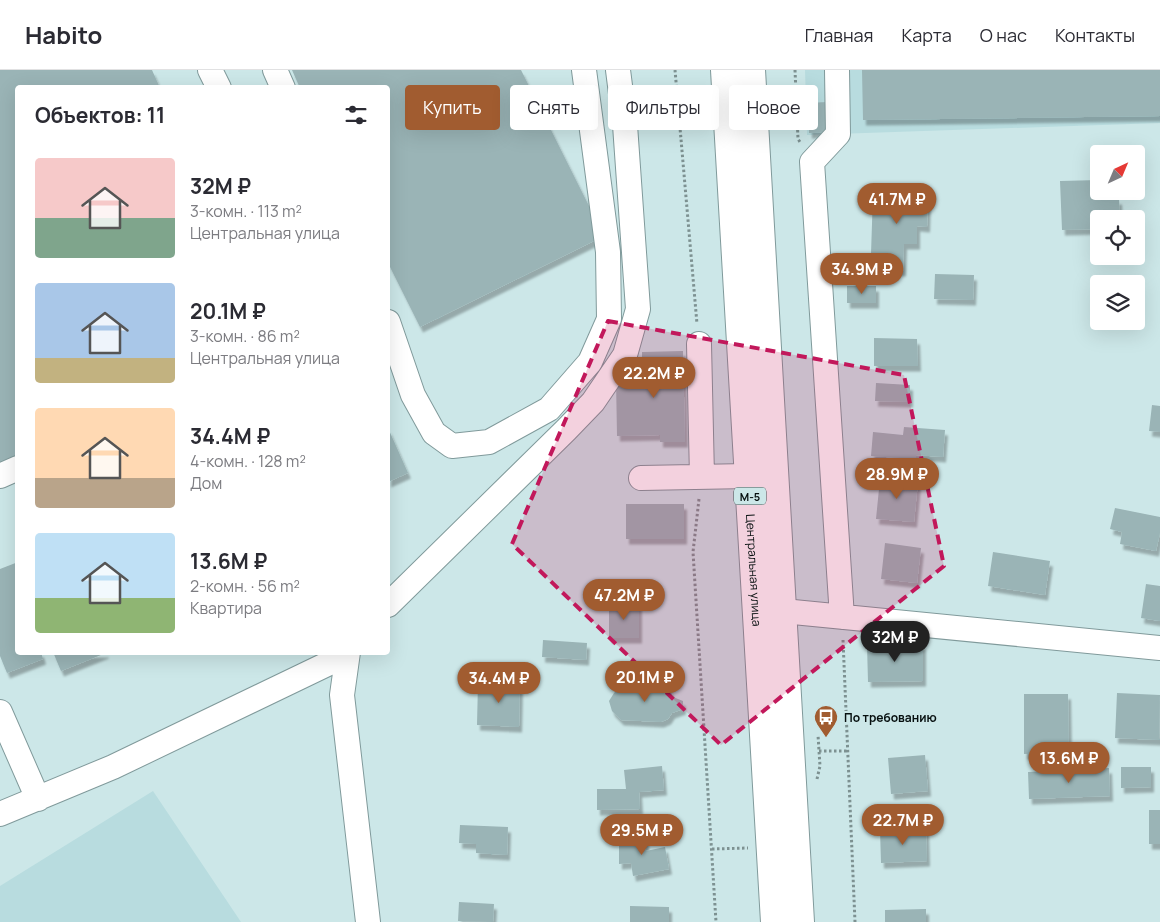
<!DOCTYPE html>
<html lang="ru">
<meta charset="utf-8">
<style>
:root{--surface:#fff;--page:#f2f2f3;--text:#2b2b33;--muted:#7c7c81;--line:#e1e1e2;--accent:#a15c30}
body{margin:0;font-family:Manrope,sans-serif;background:var(--page);color:var(--text);height:100vh;display:flex;flex-direction:column;font-size:19px;white-space:nowrap}
*{box-sizing:border-box;margin:0}
p{font-size:16px;color:var(--muted)}
.icon{flex:none;width:28px;height:28px;fill:none;stroke:currentColor;stroke-width:2;stroke-linecap:round;stroke-linejoin:round}
.map{position:relative;flex:1;overflow:hidden}
.panel{position:absolute;left:15px;top:15px;width:375px;height:570px;display:flex;flex-direction:column;background:var(--surface);border-radius:5px;box-shadow:0 5px 20px #0002}
.panel>*{flex:none}
.top-card{position:absolute;left:405px;top:15px;width:475px;height:45px;display:flex;gap:10px}
.needle{width:32px;rotate:44deg}
.buttons{position:absolute;left:1090px;top:75px;display:grid;gap:10px}
.buttons a{display:grid;place-items:center;width:55px;height:55px;border-radius:5px;background:var(--surface);box-shadow:0 5px 20px #0002;font-size:25px}
.price{position:absolute;translate:-50% -42px;padding:0 11px;border-radius:18px;background:var(--accent);color:#fff;font-size:16px;line-height:32px;filter:drop-shadow(0 1px 2px #0008)}
.price::after{content:'';position:absolute;left:50%;top:30px;width:15px;height:11px;margin-left:-8px;background:inherit;clip-path:polygon(0 0,100% 0,50% 100%)}
.price.active{background:#222;color:#fff}
ul{padding:0;list-style:none}
li{display:flex;align-items:center;gap:15px;height:125px;padding:0 20px}
li span{display:grid;place-items:center;flex:none;width:140px;height:100px;border-radius:5px;color:#555}
li>.icon{margin-inline-start:auto}
span .icon{width:60px;height:60px;fill:#fffc;stroke-width:1}
li b{font-size:21px}
h2{display:flex;justify-content:space-between;align-items:center;height:60px;padding:0 20px;font-size:21px}
.tag{padding:0 18px;border-radius:5px;background:var(--surface);box-shadow:0 5px 20px #0002;font-size:18px;line-height:45px}
.tag.active{background:var(--accent);color:#fff}
header{display:flex;align-items:center;gap:30px;box-sizing:border-box;height:70px;padding:0 25px;background:var(--surface);border-bottom:1px solid var(--line)}
header strong{font-size:24px}
nav{display:flex;gap:28px;margin-inline-start:auto;font-size:18px}
.map>svg:first-child{display:block}
.built{fill:#b8dcdf}
.building{fill:#9ab4b6;filter:url(#shadow)}
.lines{fill:none;stroke-linecap:round;stroke-linejoin:round}
.minor-casing{stroke:#809a9b;stroke-width:26}
.major-casing{stroke:#809a9b;stroke-width:30}
.path{stroke:#7d9191;stroke-width:3;stroke-dasharray:2.5 2.5;stroke-linecap:butt}
.minor{stroke:#fff;stroke-width:24}
.major{stroke:#fff;stroke-width:28}
.marked{fill:#c2185b;fill-opacity:0.2;stroke:#c2185b;stroke-width:4;stroke-dasharray:10 6;stroke-linejoin:round}
.labels{text-anchor:middle;dominant-baseline:central;stroke-width:4;stroke-linejoin:round;paint-order:stroke}
.shield{fill:#cce7e8;stroke:#415050;stroke-width:1}
.shield-label{font-size:11px;font-weight:bold;fill:#060f0f}
.street-label{font-size:12px;fill:#060f0f;stroke:#cce7e8}
.poi-label{font-size:12px;font-weight:bold;fill:#060f0f;stroke:#cce7e8;text-anchor:start}
</style>
<header>
<strong>Habito</strong>
<nav><a>Главная</a><a>Карта</a><a>О нас</a><a>Контакты</a></nav>
</header>
<div class="map">
<svg width="1160" height="852" viewBox="0 0 1160 852">
<defs>
<filter id="shadow"><feDropShadow dx="3" dy="5.5" stdDeviation="1" flood-color="#0004"/></filter>
</defs>
<rect width="100%" height="100%" fill="#cce7e8"/>
<path class="built" d="M805,0H1160V53L807,65Z
M153,721L241,852H0V816Z"/>
<path class="building" d="M0,0H152L160,18H18V390L0,398Z
M292,0H521L604,166L420,257L388,193V18H300Z
M862,0H1160V46L863,50Z
M827,32L829,62L809,63L808,33Z
M1099,110V121H1105V130L1119,129L1120,149H1099V159L1062,160L1060,111Z
M873,123L928,124L927,157L917,156V174H904L903,201L887,200V185L871,184Z
M935,204L974,205L973,230L934,229Z
M847,216H876V233H847Z
M874,268L917,269L918,296H874Z
M683,281L685,372H660V365L617,366L616,309L642,308V282Z
M876,313L910,315V332L875,331Z
M1152,335L1160,336V362L1149,361Z
M904,357L945,360L943,387L916,385V389L871,386L873,362L903,365Z
M388,358L408,403L388,412Z
M880,409L918,412L914,452L876,449Z
M626,434H684V469H626Z
M1115,438L1160,447V463L1156,481L1120,474L1122,462L1110,459Z
M885,473L921,478L917,513L881,509Z
M993,482L1050,491L1045,525L988,516Z
M18,492V582H41L43,589L7,603L0,586V499Z
M1146,514L1160,516V551L1141,548Z
M609,534H639V568H609Z
M543,570L587,573L586,590L542,587Z
M923,574V611L868,612L867,575Z
M53,582H106V583L61,601Z
M478,612L520,613L519,657L477,655Z
M623,615L664,616L670,619L673,627L683,631V639L672,643L668,649L661,652L621,650L612,641L609,631L614,623Z
M1117,623L1160,625L1159,670L1115,668Z
M1024,624H1068L1069,683L1024,684Z
M925,685L928,721L891,724L888,688Z
M662,696L664,720L639,722L640,739L597,740V719H626L624,700Z
M1121,697H1151V717L1121,718Z
M1109,698L1110,726L1029,729L1028,702Z
M1149,740H1160V774H1149Z
M460,755L508,757L507,785L476,783V774L459,773Z
M926,758L927,791L881,793L880,760Z
M619,768H646V781L665,777L669,799L633,806L631,793L619,794Z
M459,832L494,834L493,852L458,851Z
M630,836L669,837V852H630Z
M926,839V852H885V840Z"/>
<g class="lines">
<g class="minor-casing">
<path id="minor" d="M210,0L219,18
M275,0L283,18
M837,0L838,64L812,92L842,547
M388,252L413,325L434,363L452,376L489,372L549,339L590,292L609,249L608,182L584,0
M699,274L702,407
M0,406L18,398
M641,408L748,406
M388,535L566,360L593,332L625,285L638,239L625,55L618,0
M783,541L1160,578
M348,582L342,625L368,852
M0,642L38,729
M0,744L113,697L346,585"/>
</g>
<g class="major-casing">
<g id="major">
<path id="s1" d="M725,0L775,852"/>
<path d="M751,0L800,852"/>
</g>
</g>
<path class="path" d="M675,0L697,254
M795,0L798,69L800,72
M699,429L693,482L716,852
M843,570L855,852
M819,681H847
M817,709L820,696L818,665
M712,779L748,778"/>
<use href="#minor" class="minor"/>
<use href="#major" class="major"/>
</g>
<path class="marked" d="M608,251L904,305L944,496L721,675L512,474Z"/>
<defs>
<g id="bus-pin" transform="scale(1.25)"><path d="M0 17L-7.5 6A9.5 9.5 0 1 1 7.5 6Z" fill="#a15c30" stroke="#cce7e8"/><path d="M-5-6H5V4H4V6H2V4H-2V6H-4V4H-5ZM-3.5-4V0h7V-4ZM-3.5 1.2v1.5H-2V1.2ZM2 1.2v1.5H3.5V1.2Z" fill="#fff"/></g>
</defs>
<g fill-rule="evenodd">
<use href="#bus-pin" x="826" y="647"/>
</g>
<g class="labels">
<rect class="shield" x="734" y="417.5" width="32" height="17" rx="4"/>
<g class="shield-label">
<text x="750" y="426">М-5</text>
</g>
<g class="street-label">
<text stroke="none"><textPath href="#s1" startOffset="501">Центральная улица</textPath></text>
</g>
<g class="poi-label">
<text x="844" y="647">По требованию</text>
</g>
</g>
</svg>
<div class="buttons">
<a><svg class="needle" viewBox="-14 -14 28 28"><path d="M0-13l5 13h-10z" fill="#e53935"/><path d="M0 13l5-13h-10z" fill="#7c7c81"/></svg></a>
<a><svg class="icon" aria-label="locate" viewBox="0 0 24 24"><circle cx="12" cy="12" r="6"/><path d="M12 2v4M12 18v4M2 12h4M18 12h4"/></svg></a>
<a><svg class="icon" aria-label="layers" viewBox="0 0 24 24"><path d="M12 4l9 5-9 5-9-5zM3 14l9 5 9-5"/></svg></a>
</div>
<b class="price" style="left:897px;top:155px">41.7M ₽</b>
<b class="price" style="left:862px;top:225px">34.9M ₽</b>
<b class="price" style="left:654px;top:329px">22.2M ₽</b>
<b class="price" style="left:897px;top:430px">28.9M ₽</b>
<b class="price" style="left:624px;top:551px">47.2M ₽</b>
<b class="price active" style="left:895px;top:593px">32M ₽</b>
<b class="price" style="left:645px;top:633px">20.1M ₽</b>
<b class="price" style="left:499px;top:634px">34.4M ₽</b>
<b class="price" style="left:1069px;top:714px">13.6M ₽</b>
<b class="price" style="left:903px;top:776px">22.7M ₽</b>
<b class="price" style="left:642px;top:786px">29.5M ₽</b>
<div class="top-card">
<a class="tag active">Купить</a>
<a class="tag">Снять</a>
<a class="tag">Фильтры</a>
<a class="tag">Новое</a>
</div>
<section class="panel">
<h2>Объектов: 11<svg class="icon" aria-label="filters" viewBox="0 0 24 24"><path d="M4 7h16M4 17h16"/><circle cx="9" cy="7" r="2"/><circle cx="15" cy="17" r="2"/></svg></h2>
<ul>
<li><span style="background:linear-gradient(#f6c9c9 60%,#7fa58c 0)"><svg class="icon" aria-label="home" viewBox="0 0 24 24"><path d="M3 11l9-7 9 7M6 9v11h12V9"/></svg></span><div><b>32M ₽</b><p>3-комн. · 113 m²</p><p>Центральная улица</p></div></li>
<li><span style="background:linear-gradient(#a9c7e8 75%,#c2b280 0)"><svg class="icon" aria-label="home" viewBox="0 0 24 24"><path d="M3 11l9-7 9 7M6 9v11h12V9"/></svg></span><div><b>20.1M ₽</b><p>3-комн. · 86 m²</p><p>Центральная улица</p></div></li>
<li><span style="background:linear-gradient(#ffd9b3 70%,#b9a48a 0)"><svg class="icon" aria-label="home" viewBox="0 0 24 24"><path d="M3 11l9-7 9 7M6 9v11h12V9"/></svg></span><div><b>34.4M ₽</b><p>4-комн. · 128 m²</p><p>Дом</p></div></li>
<li><span style="background:linear-gradient(#bfe0f5 65%,#8fb573 0)"><svg class="icon" aria-label="home" viewBox="0 0 24 24"><path d="M3 11l9-7 9 7M6 9v11h12V9"/></svg></span><div><b>13.6M ₽</b><p>2-комн. · 56 m²</p><p>Квартира</p></div></li>
</ul>
</section>
</div>
